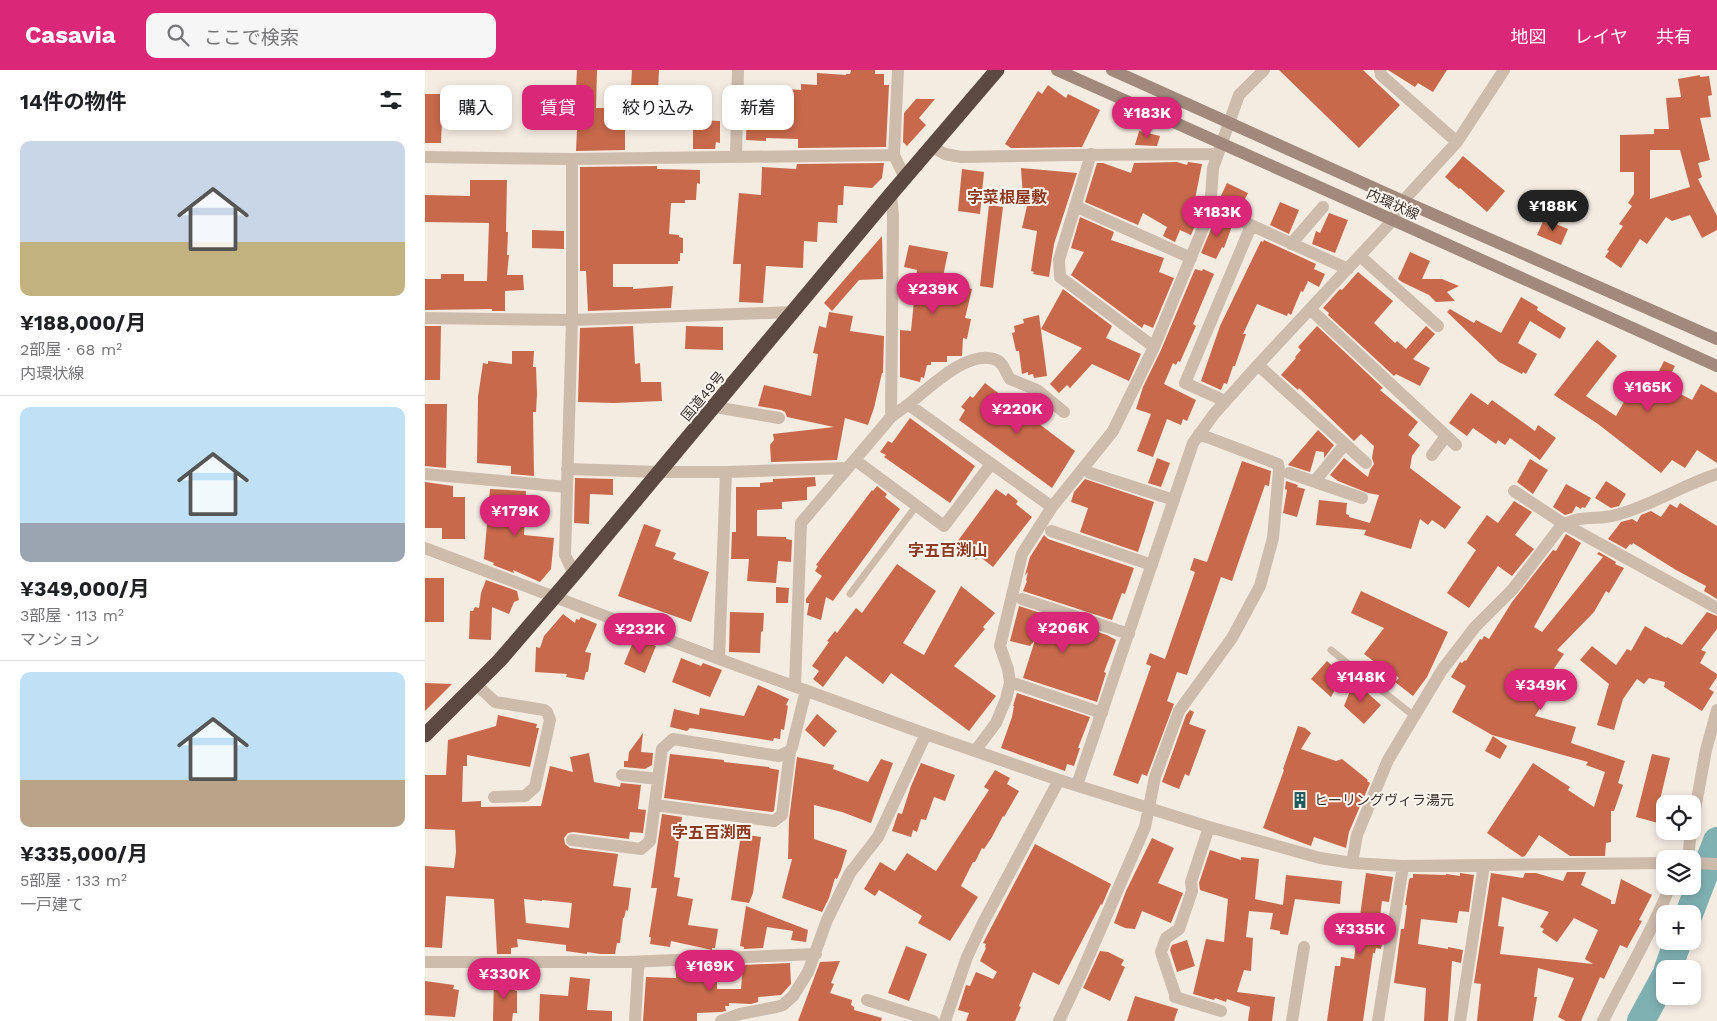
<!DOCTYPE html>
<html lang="ja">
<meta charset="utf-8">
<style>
:root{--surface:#fff;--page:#f6f6f6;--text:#202124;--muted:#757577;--line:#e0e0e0;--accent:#db2777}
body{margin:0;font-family:"Work Sans","Noto Sans JP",sans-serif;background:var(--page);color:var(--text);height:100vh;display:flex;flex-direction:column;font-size:19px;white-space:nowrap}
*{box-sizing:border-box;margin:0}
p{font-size:16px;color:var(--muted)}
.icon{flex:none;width:28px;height:28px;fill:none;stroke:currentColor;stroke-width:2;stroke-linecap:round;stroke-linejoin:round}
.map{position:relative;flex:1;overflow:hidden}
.drawer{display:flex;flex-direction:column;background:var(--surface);width:425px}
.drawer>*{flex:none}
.hud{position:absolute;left:15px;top:15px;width:475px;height:45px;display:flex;gap:10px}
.fabs{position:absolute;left:1231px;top:725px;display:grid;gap:10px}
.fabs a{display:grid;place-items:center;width:45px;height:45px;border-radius:10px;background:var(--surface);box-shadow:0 2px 8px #0003;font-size:25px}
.price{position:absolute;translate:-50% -42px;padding:0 11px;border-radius:18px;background:var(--accent);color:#fff;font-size:16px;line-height:32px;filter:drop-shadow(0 1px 2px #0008)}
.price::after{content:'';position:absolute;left:50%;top:30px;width:15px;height:11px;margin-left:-8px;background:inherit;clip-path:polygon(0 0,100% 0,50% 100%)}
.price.selected{background:#222;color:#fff}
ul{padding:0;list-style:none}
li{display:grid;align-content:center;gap:10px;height:265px;padding:0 20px}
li+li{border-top:1px solid var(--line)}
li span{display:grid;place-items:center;height:155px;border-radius:10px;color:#555}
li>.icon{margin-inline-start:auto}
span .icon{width:90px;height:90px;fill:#fffc;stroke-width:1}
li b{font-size:21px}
h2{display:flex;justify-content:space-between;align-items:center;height:60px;padding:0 20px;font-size:21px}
.pill{padding:0 18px;border-radius:10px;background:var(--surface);box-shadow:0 2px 8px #0003;font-size:18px;line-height:45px}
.pill.selected{background:var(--accent);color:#fff}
header{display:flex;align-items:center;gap:30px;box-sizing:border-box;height:70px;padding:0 25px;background:var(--accent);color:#fff}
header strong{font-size:24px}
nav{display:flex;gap:28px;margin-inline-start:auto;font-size:18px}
.search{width:350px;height:45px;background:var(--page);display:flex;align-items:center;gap:12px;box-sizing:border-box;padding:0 18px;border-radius:10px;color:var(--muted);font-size:19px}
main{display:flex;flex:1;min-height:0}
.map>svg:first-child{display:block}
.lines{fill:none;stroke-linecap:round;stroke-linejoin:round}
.river{stroke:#7fb0b2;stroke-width:28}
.building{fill:#c8694b;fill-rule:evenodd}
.lane{stroke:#cdbbac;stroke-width:7}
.street{stroke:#cdbbac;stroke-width:12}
.secondary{stroke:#a18a7d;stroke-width:12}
.highway{stroke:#5c4a42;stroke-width:15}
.secondary-bridge{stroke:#a18a7d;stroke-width:12}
.labels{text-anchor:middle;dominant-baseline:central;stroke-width:4;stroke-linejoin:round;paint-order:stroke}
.street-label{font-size:14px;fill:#3b302b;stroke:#fbf5ee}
.poi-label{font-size:14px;fill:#3b302b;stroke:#fbf5ee;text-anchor:start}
.quarter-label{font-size:16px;font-weight:bold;fill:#8c3b22;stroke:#fbf5ee}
</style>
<header>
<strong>Casavia</strong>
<div class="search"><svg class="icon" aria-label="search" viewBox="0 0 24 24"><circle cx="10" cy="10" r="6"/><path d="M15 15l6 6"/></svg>ここで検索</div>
<nav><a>地図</a><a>レイヤ</a><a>共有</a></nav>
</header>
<main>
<section class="drawer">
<h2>14件の物件<svg class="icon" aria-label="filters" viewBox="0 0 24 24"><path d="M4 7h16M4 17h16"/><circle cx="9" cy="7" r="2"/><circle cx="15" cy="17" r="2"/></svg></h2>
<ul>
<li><span style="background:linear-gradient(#c9d6e8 65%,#c2b280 0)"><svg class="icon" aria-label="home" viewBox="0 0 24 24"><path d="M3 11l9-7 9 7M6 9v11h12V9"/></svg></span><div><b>¥188,000/月</b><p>2部屋 · 68 m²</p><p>内環状線</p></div></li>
<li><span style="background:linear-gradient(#bfe0f5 75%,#9aa5b1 0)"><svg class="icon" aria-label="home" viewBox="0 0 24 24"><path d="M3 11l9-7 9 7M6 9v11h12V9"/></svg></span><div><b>¥349,000/月</b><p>3部屋 · 113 m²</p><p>マンション</p></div></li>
<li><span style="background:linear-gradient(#bfe0f5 70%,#b9a48a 0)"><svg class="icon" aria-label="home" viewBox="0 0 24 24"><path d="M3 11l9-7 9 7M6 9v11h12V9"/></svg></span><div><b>¥335,000/月</b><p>5部屋 · 133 m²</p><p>一戸建て</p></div></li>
</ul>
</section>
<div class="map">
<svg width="1292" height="951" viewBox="0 0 1292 951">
<rect width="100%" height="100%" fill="#f4ebe1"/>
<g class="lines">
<path class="river" d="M1264,844L1292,771
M1243,899L1253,871
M1216,951L1240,907"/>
</g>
<path class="building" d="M152,0H172L171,38H200V80L151,81L154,18H151Z
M207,0H234L233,21H222V34L205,33Z
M426,0H450V4H459V15H464L461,77L373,78V69L341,68V71L321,70L322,31L345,32L346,18L376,20V14L392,15V3L421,5V4H425Z
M854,0H938L975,35L934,78Z
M963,0H1022L1008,22L993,13L990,17Z
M1275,5V7L1284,6L1287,25L1283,26L1286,47L1275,48L1285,90L1273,93L1277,107L1273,109L1292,146V160L1277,168L1265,145L1247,151L1241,147L1222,174L1215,169L1196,198L1180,187L1184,181L1182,180L1198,156L1194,154L1207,136L1203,133L1209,124V102H1195V65L1229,64V59H1244L1241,28L1256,27L1253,9ZM1225,80H1255L1265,117L1225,129Z
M623,15L641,28L643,24L675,40L657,77L586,78L580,74L613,21L617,24Z
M0,24H18L16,73H0Z
M491,29H510L494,48L501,55L482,76L478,72L479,43Z
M271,50L295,51V73L291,72L290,79H268V57H271Z
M714,61L735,66L732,76L710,75Z
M1038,86L1080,121L1062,142L1035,118L1034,119L1020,107Z
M752,92L762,95L763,92L777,94L769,134L777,136V139L766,165L755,160L750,172L738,166L742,157L718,143L713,155L660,132L672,93H678L706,103L709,93Z
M459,93L457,108L447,118L419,116L418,135H413L412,153L393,152L392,172L379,171L378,198L341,196L338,233L314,232L316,194H308L314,123L336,125L337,97L371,99L372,94Z
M232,96V99L275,100V114L272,113L271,130H260V133H246L244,164L254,165V167L258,168V183H255V191H253V194H188V217H208V219L248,216L246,238L163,241L161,201H155V97Z
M596,98L652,103L629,174L624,207L608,204L609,202L606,201L612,161L597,158L604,127H598Z
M537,99L559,102L555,144L533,141Z
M45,110H82L81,162H83L82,185H84L82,205H98L99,220L80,221V241H67V239L0,240V209H16V204H39V211H62L64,153L0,152V125L45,126Z
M802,113L823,123L814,141L800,134L794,135V130Z
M855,132L874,140L864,164L845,155Z
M564,135L578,137L568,218L555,216Z
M904,143L923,150L910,183L887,174L891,161L895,163Z
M655,147L689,162L686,170L739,188L734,202L749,208L728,258L719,254L717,258L646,205L659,182L646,178Z
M791,147L807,156L799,178L797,177L791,189L776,183Z
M1119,149L1143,159L1136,175L1112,165Z
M107,160L139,161V179L107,178Z
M457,166L458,209L434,210L407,241L399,233Z
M839,170L891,194L889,199L900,204L894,217L883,211L878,222L876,221L866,245L863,243L862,246L832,234L818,264H821L810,296H808L802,314L799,313L796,320L776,311L795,256L836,171L838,172Z
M484,175L523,182L517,212L547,219L540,248L546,249L542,269L538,268L537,286H522V292H506V295H502L499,308L496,307L495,312L475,307V260L486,261L492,200L479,197Z
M985,182L1005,191L997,209H1017L1034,216L1022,222L1030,231L1011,232L1004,225L977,212L973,209Z
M770,199L777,201L778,199L789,204L768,254L771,256L755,292L753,291L751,295L748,293L739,314L771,330L762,351L758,349L756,355L742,349L728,387L712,381L726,344L711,339L718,317L736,280Z
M933,202L968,231L949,253L970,273L972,271L981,279L1001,256L1010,264L988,289L1005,298L995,316L971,304L969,306L903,245L904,243L898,238L915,219L917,220Z
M638,219L687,256L681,268L716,284L704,311L667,294L645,318L642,315L634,323L625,314L657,278L616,259Z
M1096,227L1113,237L1112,240L1141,258L1135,269L1105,251L1093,273L1112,284L1101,304L1098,302L1097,304L1074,292L1022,242L1025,239L1049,253L1051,250L1076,263Z
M404,242L428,246L425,261L459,266L458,303H457L449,338L443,355L420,348L412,390L346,392L345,375L349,370L348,364L409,357L362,347L360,342L356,340L333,336L339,315L386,326L393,284L388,283L394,256L401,258Z
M614,245L622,306L609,308L608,304L603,305V302L597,304L594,281H591L587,263L590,262L589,256L599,253L598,249Z
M0,256H16L15,310H0Z
M208,256L210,294L215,293L216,312H236L237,331L189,333L153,332L155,258Z
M261,256L298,257V280L260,279Z
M892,256L958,318L955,320L993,352L983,365L995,375L987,386L985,398L1036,437L1020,459L1007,450L1003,455L995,449L986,479L939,465L941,460L891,455L894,430L922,433L921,444L924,445V447L945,453L954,425L943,423L913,411L905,405L919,388L943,407L945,400L949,394L947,388L949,376L936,364L929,371L874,318L873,320L856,305L871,288L870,287L876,280L873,277Z
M1172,270L1192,286L1161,326L1191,346L1214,305L1218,307L1220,304L1230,309L1239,291L1250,296L1240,316L1267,330L1276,314L1292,323V393L1272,380L1260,398L1247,390L1236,403L1173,354L1129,325Z
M87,281H109L108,297H111L112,324L111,342H108L109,406L86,404V396L52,393L53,327L58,293L63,294V291L87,294Z
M560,313L650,381L627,418L534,350L540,340L536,337L545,326L548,328Z
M1046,323L1063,335L1067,330L1110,361L1113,355L1131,368L1115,390L1085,368L1080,375L1073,370L1071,374L1048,358L1042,366L1024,353Z
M0,334H22L21,398L0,396Z
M485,348L550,396L525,433L459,387L461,385L455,382L463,371L467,373Z
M893,360L909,375L899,388V382L891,381L885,402L863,395Z
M732,388L745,393L736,417L723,413Z
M1105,389L1123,400L1108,424L1092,412Z
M817,391L846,401L844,416L840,415L807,511L796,507L762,605L752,602L742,631L749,634L722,706L717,704L713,714L688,705L726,596L721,594L725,583L740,589L770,502L765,500L769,488L782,492Z
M390,407L391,416L382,417V430L357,432V439L332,440V466L361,467V469L367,470L366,492L353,491L351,513L322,511L324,489H306L307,462H311V417H335V413L348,412V409Z
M150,408L188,409V425L165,424L164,454L149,453Z
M660,409L729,432L713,482L655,462L663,438L646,432L649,422Z
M861,411L873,415L872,417L880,419L872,447L858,443L862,420L860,419Z
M1181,411L1201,424L1194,436L1186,438L1170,428Z
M0,412L28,416V427H40V469H17V458H0Z
M1141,414L1166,428L1160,438L1157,437L1156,439L1151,436L1147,443L1140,445L1128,437Z
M452,416L462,424L460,427L475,439L408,531L401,527L396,550L382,545L384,533H381V529L397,506L390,501L393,496L391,495L447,420L448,421Z
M65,419L101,421L99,465L129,468L126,499L115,512L88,500L89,503L68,495L69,493L59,489Z
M571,419L581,426L583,423L593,431L591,434L607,447L568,497L554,486L551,490L532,472Z
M1089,431L1107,442L1090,465L1109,479L1087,506L1073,496L1044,538L1022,523L1051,480L1042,473L1062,445L1073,453Z
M1255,433L1292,456V529L1279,521L1281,516L1251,500L1208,473L1207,475L1205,474L1201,479L1183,469L1196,452L1207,449L1212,452L1216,445L1226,441L1236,447L1245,434L1252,438Z
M219,454L236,460L230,476L251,483L248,489L284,502L266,552L193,526Z
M1141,464L1156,473L1109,557L1117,562L1178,487L1172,484L1174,482L1191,492L1190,494L1199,498L1184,523L1181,521L1169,542L1132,580L1139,584L1126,603L1134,609L1110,646L1151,657L1146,673L1200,691L1193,713L1198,715L1189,741H1186V772L1181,773L1180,786H1145L1114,765L1100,786L1097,787L1062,763L1108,693L1145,717L1143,720L1169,737L1180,702L1161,695L1163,692L1067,665L1027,642L1041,616L1026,607L1035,592L1037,593L1040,590L1041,591L1055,569L1057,570L1059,566L1064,569L1087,532L1128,480L1131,481Z
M619,465L623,469L709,498L700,524L697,523L687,550L598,521L602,511L601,510L603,502L600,505L605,487Z
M472,494L511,521L478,573L499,585L536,516L570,543L558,557L560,559L529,596L571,626L544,661L466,603L458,614L421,586L398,617L388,609L394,601L387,596L404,572L402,571L410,561L412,563L431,538L437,543Z
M0,508H19V552H0Z
M61,510L92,521L94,530L89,532L84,544L67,537L66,570L44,569L45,541H48L50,537L54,538L56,523Z
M351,517L364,518L363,533H351Z
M936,521L1023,562L1002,607L988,626L970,612L974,608L952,591L951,593L939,584L959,558L926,543Z
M594,536L682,565L691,570L679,602L681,603L672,632L598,608L610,570L605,576L585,571Z
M305,542L339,543L338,561L336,562L335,583L304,582Z
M1282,542L1292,546V559L1276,580L1281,582L1275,593L1292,604V607L1284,619L1289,622L1277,641L1239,617L1240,612L1224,608L1219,614L1212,609L1198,629L1189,660L1172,655L1184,614L1155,590L1167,576L1191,595L1202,579L1206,581L1220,556L1241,568L1242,567L1257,575Z
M138,544L150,553L151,549L154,550L156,547L172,554L160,582L166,583L163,602H161L159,610L141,607L142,604L110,602L111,577L115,578L119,566Z
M210,567L231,576L220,603L199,594Z
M256,588L276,596L278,593L297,600L285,627L247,612Z
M902,591L918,605L906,627L886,609Z
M929,611L956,635L939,654L919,636Z
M0,613L27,614L0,641Z
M333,615L364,629L361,635L363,636L359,660L356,659L355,669L349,668L348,671L265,658L262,661L245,657L249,639L274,645L275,638L319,646Z
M592,623L665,647L653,678H655L649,696L642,694L640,701L576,678L587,647L589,636H588Z
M765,640L769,642L764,654L781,660L764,706L760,704L754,719L737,712L761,645Z
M392,644L412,661L399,677L380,660Z
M73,645L112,654L111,658H114L105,697L42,685V696H38L37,732L56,731V737L116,736L125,696L148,702L145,687L164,683L169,712L195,717L196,713L216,715L213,739L221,740L218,763L205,762L204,769L148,762L143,763L139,768L140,774L145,778L193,784L188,816L206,818L203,841L201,840L199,848H198L195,873H192L190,884H175L162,882V884L141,881V875L92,869L93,877L86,878V884H72L69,829L21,826L17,878L0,877V796L29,798L31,782L30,760L0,759V705H21L23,670L71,656ZM99,829L117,831V830L147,833L144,858L101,853Z
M873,656L880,658L886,663L876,679L911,691L917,689L943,710L942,711L945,713L924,762L921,778L889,767L886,776L838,758L859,700L858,699Z
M218,663L216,682L228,683L227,695L220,699L199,697V691H203L204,682Z
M1068,666L1082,676L1075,689L1060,681Z
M245,684L299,690V692L344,697V698L354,700L349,741L347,742L239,728Z
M1227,684L1245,688L1234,734L1240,735V747L1235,746L1233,753L1211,747Z
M372,687L409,695L408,699L443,712L456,689L468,693L446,753L417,742L389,735V769L422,780L416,800L412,809L410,808L404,828L397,842L357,828L367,789H363L364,750Z
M496,693L530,705L520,731L509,727L501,750L496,749L492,762L488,760L486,767L467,761L473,743L477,744L486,716Z
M570,700L585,708L582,714L594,721L579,747L578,746L567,767L559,779L557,778L550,792H548L536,816L553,827L525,871L493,853L497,846L454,820L450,826L439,819L455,792L470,801L482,783L511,801L564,720L559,717Z
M237,744L257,747L249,807L255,808L252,826L268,829L263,855L293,859L290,878H287V880L246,871L245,877L225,874L226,867H224L232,818H226Z
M316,764L336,767L328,823L324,833L306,830Z
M727,768L749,778L733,813L758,823L746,853L717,841L710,859L700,858L689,853L701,821Z
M610,774L686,814L677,835L676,834L634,915L608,902L594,936L596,937L590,951H541L544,943L533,940L541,915L545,916L551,902L568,909L572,902L555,891L561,878L560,877L561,874L558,873Z
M785,780L816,790V787L834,789L830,829L858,835L861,805L917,811L915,834L870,829L863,865L855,864V861L845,859L848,843L824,841L821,867L828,868L826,901L819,900L812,922L850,927L847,951H823L825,937L802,929L801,932L790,928L789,930L768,924L781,869L799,872L803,829L775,820L774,813Z
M1142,802H1161L1156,815L1186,830V834H1190L1196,809L1227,825L1214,850L1217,851L1202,878L1195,875L1179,909L1175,907L1156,951H1141L1133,947L1149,908L1113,898L1109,927H1112L1108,951H1052L1056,914L1049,913L1066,803L1098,808L1100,803H1111L1138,811ZM1077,827L1124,842L1115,857L1119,859L1117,862L1132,872L1149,848L1173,860L1160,889L1168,894L1075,884L1079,857L1073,856Z
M941,803L968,807L964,832L957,831L954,855L960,856L956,879L951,878L950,883H948L938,951H902L910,896H915L916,887L929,889Z
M1035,803L1049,805L1044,842L1034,841L1032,853L996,849L993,874L1023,879V877L1038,880L1036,893L1027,891L1023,951H999L1001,918L969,913L976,859H979L982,835H980L984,810L985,808H988V804L1021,805V804L1035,806Z
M321,836L383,860L381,872L366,870L368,861L342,857L338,878L319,879V877L315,876Z
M762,870L770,896L752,902L745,880L747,875Z
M481,876L502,884L484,931L463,923Z
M675,881L683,882L699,890L696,895L700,897L685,931L658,918Z
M415,891L406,913L409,914L405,923L427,930L426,935L429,937V940L457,948L456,951H373L395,892Z
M365,893L366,914L356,925L333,927V932L326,934L304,933V936H300L301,941L296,942L272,943V951H218L221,907L251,908V898L285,897L284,904H292V919H316L318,895Z
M145,907L165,909L162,940L187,941V951H114L115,924L143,926Z
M69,908L89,909V920L92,921V943H88L87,951H68Z
M0,911L29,915L28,919L34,920L30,947L0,945Z
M710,926L753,939L749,951H702Z"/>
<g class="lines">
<path class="lane" d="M425,524L492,435
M906,580L989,646"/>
<path class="street" d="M473,0L469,85L480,108
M955,0L956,5L1032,72
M507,77L520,84L536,87L646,85L793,84
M666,84L634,190L635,207L729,277
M311,86L313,0
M0,87L147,89L469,85
M147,89V250L140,485L149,504
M650,136L766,188
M797,142L923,199
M866,174L898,137
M935,186L1013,256
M885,239L1031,375
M0,248L147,250L369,242
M833,295L941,393
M800,331L760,313L826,156
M484,335L627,437
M290,337L354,348
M466,347C472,342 479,338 485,333C504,318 542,280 569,289C579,292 580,302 585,309L612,320L639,342
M1007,385L1021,366
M430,390L519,456L566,394
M142,399L235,402H301L294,589
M301,402L423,398
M665,403L749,430
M864,403L937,428
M0,404L142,417
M890,411L920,374
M1089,421L1139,454L1292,538
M626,461L727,495
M0,478L294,589L501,664L634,710L784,757L895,788L927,793L978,796L1240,793
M597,529L704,564
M51,614L70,632L119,640L122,642L125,650L110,717L100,726L69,727
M591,614L677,643
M370,616L376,453L466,347L468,146L466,124
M550,681L571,653L581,629L585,613L583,599L575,576L597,484L627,437L688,361L729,277L785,141L788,98L814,25L839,0
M197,705L233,709
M652,715L768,373L789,344L832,296L968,150L978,131L1032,72L1079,0
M230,735L349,751L357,745L365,681
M1268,751L1281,680L1292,640
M784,757L766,812L767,821L754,859L741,868L736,882L750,924V927L796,941
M147,770L216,779L225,771L237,679L248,669L354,686L365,681L367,677L381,620
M1263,789L1266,761
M927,793L932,765L963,690L1017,600L1050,557L1088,519L1133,460C1149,443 1171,451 1191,445C1226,436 1258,415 1292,404
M1268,793L1292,794
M0,892H203L391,884
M442,930L508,951
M210,951L213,899L215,892
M296,951L315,944L351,937L358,935L368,926L383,902L402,850L425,803L453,767L501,664
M520,951L542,887L558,853L634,710
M634,951L656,904L720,757L730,707L754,641L807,568L835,516L848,468L854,400L853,394L774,364
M867,951L879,877
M953,951L978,796
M1035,951L1059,795
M1178,951C1200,906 1227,863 1245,816"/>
<path class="secondary" d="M978,131L1292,269
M968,150L1292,296"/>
<path class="highway" d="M0,665L75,590L149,504L466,124L572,0"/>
<path class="secondary-bridge" d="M632,0L968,150
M687,0L978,131"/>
</g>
<defs>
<g id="building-bare" transform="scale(1.35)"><path d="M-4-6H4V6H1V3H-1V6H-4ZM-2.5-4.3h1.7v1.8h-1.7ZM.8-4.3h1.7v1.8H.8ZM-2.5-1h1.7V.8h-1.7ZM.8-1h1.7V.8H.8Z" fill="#1f5a5e" stroke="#fbf5ee" stroke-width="2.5" paint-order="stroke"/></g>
</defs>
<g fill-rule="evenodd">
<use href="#building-bare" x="875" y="730"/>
</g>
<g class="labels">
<g class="street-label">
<text transform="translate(968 134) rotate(24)">内環状線</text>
<text transform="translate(278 326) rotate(-50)">国道49号</text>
</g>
<g class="poi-label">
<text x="889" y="730">ヒーリングヴィラ湯元</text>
</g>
<g class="quarter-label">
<text x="582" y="127">字菜根屋敷</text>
<text x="523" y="480">字五百渕山</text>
<text x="287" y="762">字五百渕西</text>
</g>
</g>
</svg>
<div class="fabs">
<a><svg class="icon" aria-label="locate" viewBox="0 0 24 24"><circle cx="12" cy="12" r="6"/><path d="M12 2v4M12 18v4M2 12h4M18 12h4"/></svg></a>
<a><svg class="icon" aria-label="layers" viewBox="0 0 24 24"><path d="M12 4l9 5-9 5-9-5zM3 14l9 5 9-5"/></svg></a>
<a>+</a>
<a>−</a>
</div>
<b class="price" style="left:722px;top:69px">¥183K</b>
<b class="price selected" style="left:1128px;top:162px">¥188K</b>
<b class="price" style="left:792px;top:168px">¥183K</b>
<b class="price" style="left:508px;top:245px">¥239K</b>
<b class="price" style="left:1223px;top:343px">¥165K</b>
<b class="price" style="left:592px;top:365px">¥220K</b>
<b class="price" style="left:90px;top:467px">¥179K</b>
<b class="price" style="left:638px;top:584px">¥206K</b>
<b class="price" style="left:215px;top:585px">¥232K</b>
<b class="price" style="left:936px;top:633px">¥148K</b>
<b class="price" style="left:1116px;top:641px">¥349K</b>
<b class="price" style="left:935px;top:885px">¥335K</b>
<b class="price" style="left:285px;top:922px">¥169K</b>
<b class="price" style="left:79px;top:930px">¥330K</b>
<div class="hud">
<a class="pill">購入</a>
<a class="pill selected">賃貸</a>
<a class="pill">絞り込み</a>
<a class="pill">新着</a>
</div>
</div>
</main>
